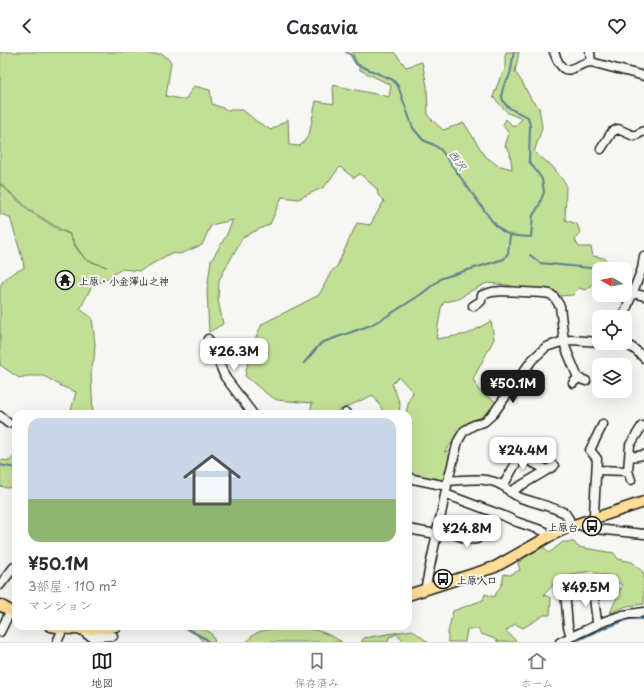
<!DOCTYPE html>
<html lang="ja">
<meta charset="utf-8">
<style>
:root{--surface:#fff;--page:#f7f7f7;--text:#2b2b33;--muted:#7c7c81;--line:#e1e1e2;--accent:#1c1c1c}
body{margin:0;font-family:"Playpen Sans","Klee One",sans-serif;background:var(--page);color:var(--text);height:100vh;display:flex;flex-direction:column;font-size:15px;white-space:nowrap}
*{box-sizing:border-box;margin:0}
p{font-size:13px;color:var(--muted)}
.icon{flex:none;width:22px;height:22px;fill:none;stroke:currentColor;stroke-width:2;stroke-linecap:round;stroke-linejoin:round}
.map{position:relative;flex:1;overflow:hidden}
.details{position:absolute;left:12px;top:358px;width:400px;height:220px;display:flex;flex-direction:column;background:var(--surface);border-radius:12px;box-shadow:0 4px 16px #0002}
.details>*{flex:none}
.needle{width:26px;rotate:279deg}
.buttons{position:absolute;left:592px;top:210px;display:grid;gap:8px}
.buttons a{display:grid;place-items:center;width:40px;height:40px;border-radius:8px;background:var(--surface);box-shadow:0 4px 16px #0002;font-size:20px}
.price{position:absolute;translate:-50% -34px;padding:0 9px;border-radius:8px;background:#fff;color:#222;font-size:13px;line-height:26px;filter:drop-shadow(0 1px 2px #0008)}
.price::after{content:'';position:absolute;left:50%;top:24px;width:12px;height:9px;margin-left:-6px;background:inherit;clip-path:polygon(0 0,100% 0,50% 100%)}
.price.active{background:var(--accent);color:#fff}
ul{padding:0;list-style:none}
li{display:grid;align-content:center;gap:8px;height:212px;padding:0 16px}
li span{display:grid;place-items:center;height:124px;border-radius:12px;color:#555}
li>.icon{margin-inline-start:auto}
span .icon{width:72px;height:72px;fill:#fffc;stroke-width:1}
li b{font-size:17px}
header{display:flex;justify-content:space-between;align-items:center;height:52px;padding:0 16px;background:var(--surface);font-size:18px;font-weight:600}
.dock{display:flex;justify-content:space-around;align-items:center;height:56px;border-top:1px solid var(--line);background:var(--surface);font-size:11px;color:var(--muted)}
.dock a{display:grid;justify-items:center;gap:2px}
.dock .active{color:var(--accent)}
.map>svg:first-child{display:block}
.green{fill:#c2df96;stroke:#6f7e59}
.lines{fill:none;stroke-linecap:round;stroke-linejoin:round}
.stream{stroke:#5a7f93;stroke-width:2}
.minor-casing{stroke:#1c1c1c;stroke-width:11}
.major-casing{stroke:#1c1c1c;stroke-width:13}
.minor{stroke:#f6f6f2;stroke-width:8}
.major{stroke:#ffdd96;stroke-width:10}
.labels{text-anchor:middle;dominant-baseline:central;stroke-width:4;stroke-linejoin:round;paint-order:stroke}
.poi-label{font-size:10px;font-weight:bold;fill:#1c1c1c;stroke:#f6f6f2;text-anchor:start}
.water-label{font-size:11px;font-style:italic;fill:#405662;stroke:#f6f6f2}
</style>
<header><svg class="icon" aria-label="back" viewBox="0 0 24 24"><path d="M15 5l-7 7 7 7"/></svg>Casavia<svg class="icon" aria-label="heart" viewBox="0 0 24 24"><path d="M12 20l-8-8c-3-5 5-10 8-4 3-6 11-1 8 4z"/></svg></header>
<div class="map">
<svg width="644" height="590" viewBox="0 0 644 590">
<rect width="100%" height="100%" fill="#f6f6f2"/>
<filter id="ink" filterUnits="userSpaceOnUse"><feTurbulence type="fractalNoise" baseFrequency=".025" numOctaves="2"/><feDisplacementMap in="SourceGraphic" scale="8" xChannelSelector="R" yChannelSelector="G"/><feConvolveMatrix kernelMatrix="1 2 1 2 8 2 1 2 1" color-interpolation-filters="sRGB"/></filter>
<g filter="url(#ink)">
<path class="green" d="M0,0H146L150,2H163L171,10L166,44L185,48L194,34L210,38L212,52L228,58H243L256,69L271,78L288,67L289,93L300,94L309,83L316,49L334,52L333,33L389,45L391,33L360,18L352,0H394L406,15L422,10L427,34L428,64L443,78L464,71L485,104L497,113L512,117L510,100L505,94L509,82L503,73L506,67L514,75L522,67L508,61L493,45L500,26L505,18V4L506,0H519L515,20L522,30L532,49L539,55L542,76L534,100L552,114L566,132L565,168L577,172L580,180L575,188L579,195H591L593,204L604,206L617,217H599V232L596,230L586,238L578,236L573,243L559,244L544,240L529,239L507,233L487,231L467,241L459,247L444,250L441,256L436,287L468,282L491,269L494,287L473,327L479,339L498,351L490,361L458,384L444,400L452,398L443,429L408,425V362H406L409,348L413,340L399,325L392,332L400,352L399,362H382V357L373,343L331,362H310L312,351L277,348L267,342L245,324L251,296L262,272L319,243L331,220L337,214L357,171L370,173L384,149L378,143L377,137L360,122L354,126L340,115L324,135L298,147L282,145L270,172L243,185L219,228L218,248L223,272L209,280L207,238L211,209L226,184L233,168L211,173L202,193L180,202L171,201L140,219L122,217L101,230L93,232L80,257L92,266L95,292L94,307L91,320L93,362H70L76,340L61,334L44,324H27L19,326L0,313V235C3,225 15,220 24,216L23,209L10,165L0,162V132L29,159L59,178L69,182L76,196L86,208L107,215L86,208L76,194L70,182L60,177L30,158L0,131Z
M15,403L16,404V442L13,435L7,436L0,434V408L10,409Z
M563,490H574L578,495L614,501L618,507L632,510L644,521V552L627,554L610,561L622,533L607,523H600L592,519L571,522L553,533L544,543L551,546L550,563H544L523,576L515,572L506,579L517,590H498L495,587L481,582L478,577H467L465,590H448V581L453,559L483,548L485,542L494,545L502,532L504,522L510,523L520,518L518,511L542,493L549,501Z
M186,574H198L211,581L215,590H203L193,578Z
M292,576C313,576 324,579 342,590H247C256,575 276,577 292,576Z
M412,578L428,590H405L397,582L389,585L388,590H361L364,586Z"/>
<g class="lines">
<path class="stream" d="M346,0L351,3L356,12L393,28L398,34L413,76L423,88L434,93L441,98L492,169C506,185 511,184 531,185L533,163L539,154L544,140L542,127L529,109L530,74L528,65C515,59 497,54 503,36C504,32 507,29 509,25C512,17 512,8 514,0
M530,203L540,211L600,217
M304,311L321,291L371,273L389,263L420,243L442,226L504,207L508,201L510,184
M0,413L16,416
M181,574L206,587L209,590
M574,590L595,580L629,567H644"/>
<g class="minor-casing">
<path id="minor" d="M554,0C565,31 572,12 591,10L644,24
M590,0L591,10
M601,97L612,80L618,77L634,84L644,79
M633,241L644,244
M473,254L481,249L482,243L492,240L502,239L543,241L550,242L554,245L560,254L564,289L566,297L578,326
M623,265L642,217L644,204
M208,287L212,294L225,325L253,362
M620,291C631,293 636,298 644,306
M573,331L578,326L586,329
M346,361V362
M0,364L8,371
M630,405L644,403
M597,418L628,419L630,393L642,374
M628,419L631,428
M408,426L447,434
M448,429C465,428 487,424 503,434C509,438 513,443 521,446C535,451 551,454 565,461L569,467L571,474
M503,434L520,404L547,418
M510,440L554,414
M445,442L504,464L517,470L544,479L548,485
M597,466L594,461L597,407L590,398L603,372
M579,472L586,476L644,482
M408,477L436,482
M437,477C450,478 466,490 477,487L481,478
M592,530L597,570L600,571
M0,533L14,515
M425,538L448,429L458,389L464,379L474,373L484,370L493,362L532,308L546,295L564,289L572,288L599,290
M565,539L568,575L571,584
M86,577V582L92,585L113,584
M0,580L10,560
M57,590L63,577
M560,590L605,569L623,563L644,560"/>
</g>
<g class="major-casing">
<path id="major" d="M408,543L495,515L548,485L571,474L644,450
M0,553L16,562
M50,574C71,579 94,578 116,574"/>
</g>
<use href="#minor" class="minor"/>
<use href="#major" class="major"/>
</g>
</g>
<defs>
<g id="temple-ring" transform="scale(1)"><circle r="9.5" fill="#f6f6f2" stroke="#1c1c1c" stroke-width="1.5"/><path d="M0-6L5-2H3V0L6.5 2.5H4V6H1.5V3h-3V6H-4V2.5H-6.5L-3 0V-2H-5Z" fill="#1c1c1c"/></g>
<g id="bus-ring" transform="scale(1)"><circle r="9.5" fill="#f6f6f2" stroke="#1c1c1c" stroke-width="1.5"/><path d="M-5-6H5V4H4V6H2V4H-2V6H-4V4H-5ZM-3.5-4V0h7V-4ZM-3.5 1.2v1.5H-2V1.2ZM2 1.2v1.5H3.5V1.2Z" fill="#1c1c1c"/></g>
</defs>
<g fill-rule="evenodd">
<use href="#temple-ring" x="65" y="228"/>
<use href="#bus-ring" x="592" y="474"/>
<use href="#bus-ring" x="443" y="527"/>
</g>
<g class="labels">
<g class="poi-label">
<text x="79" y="228">上原・小金澤山之神</text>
<text x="578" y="474" text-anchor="end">上原台</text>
<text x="457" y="527">上原入口</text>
</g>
<g class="water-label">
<text transform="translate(458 108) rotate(54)">西沢</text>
</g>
</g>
</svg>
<div class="buttons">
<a><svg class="needle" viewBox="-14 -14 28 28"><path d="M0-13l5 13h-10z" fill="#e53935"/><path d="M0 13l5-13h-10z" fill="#7c7c81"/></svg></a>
<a><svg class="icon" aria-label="locate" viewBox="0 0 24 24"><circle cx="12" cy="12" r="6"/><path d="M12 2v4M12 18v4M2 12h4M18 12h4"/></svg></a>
<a><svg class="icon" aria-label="layers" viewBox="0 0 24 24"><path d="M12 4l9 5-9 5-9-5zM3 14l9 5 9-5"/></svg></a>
</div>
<b class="price" style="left:234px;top:320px">¥26.3M</b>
<b class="price active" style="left:513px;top:352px">¥50.1M</b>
<b class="price" style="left:523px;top:419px">¥24.4M</b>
<b class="price" style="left:467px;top:497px">¥24.8M</b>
<b class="price" style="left:586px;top:556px">¥49.5M</b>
<section class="details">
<ul>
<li><span style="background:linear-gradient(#c9d6e8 65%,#8fb573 0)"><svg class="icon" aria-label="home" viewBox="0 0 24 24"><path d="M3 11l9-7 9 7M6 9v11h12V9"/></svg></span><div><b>¥50.1M</b><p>3部屋 · 110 m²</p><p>マンション</p></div></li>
</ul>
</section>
</div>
<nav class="dock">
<a class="active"><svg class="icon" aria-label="map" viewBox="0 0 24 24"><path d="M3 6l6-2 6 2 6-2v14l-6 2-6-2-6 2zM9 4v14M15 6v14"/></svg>地図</a>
<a><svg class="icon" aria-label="saved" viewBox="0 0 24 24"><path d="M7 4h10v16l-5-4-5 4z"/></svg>保存済み</a>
<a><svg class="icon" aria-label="home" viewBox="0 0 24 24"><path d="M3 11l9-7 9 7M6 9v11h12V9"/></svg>ホーム</a>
</nav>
